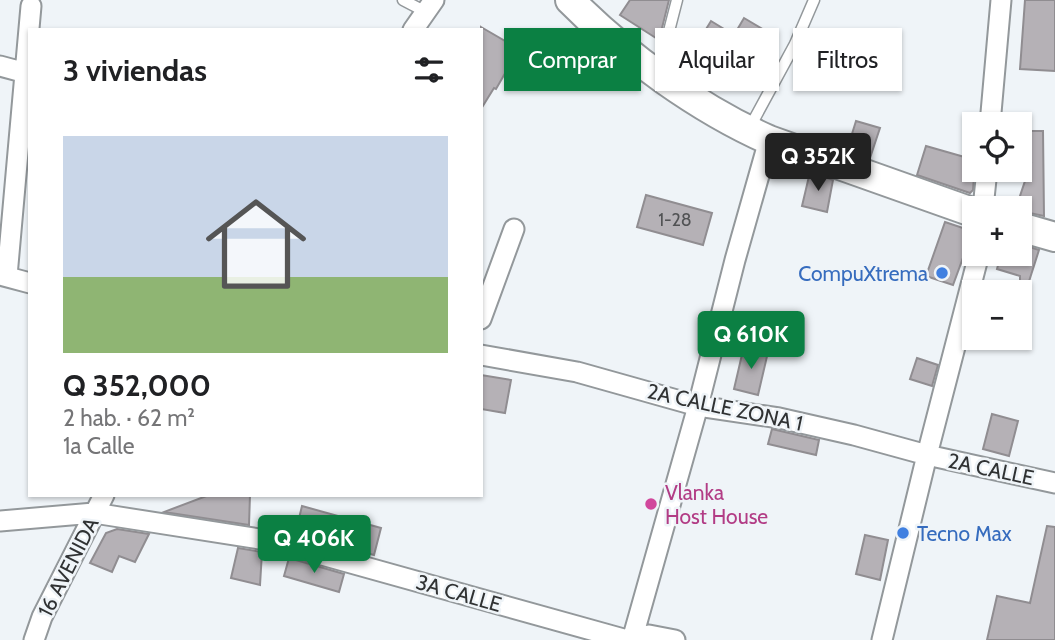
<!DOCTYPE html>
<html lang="es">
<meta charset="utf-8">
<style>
:root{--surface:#fff;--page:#f2f2f2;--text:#202124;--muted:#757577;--accent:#0b8043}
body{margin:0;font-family:Cabin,sans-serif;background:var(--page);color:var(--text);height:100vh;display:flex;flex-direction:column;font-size:26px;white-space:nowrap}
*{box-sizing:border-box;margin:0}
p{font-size:23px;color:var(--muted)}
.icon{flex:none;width:38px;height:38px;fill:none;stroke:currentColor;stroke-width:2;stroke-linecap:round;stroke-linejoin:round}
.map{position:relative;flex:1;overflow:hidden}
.panel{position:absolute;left:28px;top:28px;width:455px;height:469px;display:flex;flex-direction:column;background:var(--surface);border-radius:0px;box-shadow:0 2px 5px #0004}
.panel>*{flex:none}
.top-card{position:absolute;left:504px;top:28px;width:444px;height:63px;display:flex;gap:14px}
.controls{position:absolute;left:962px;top:112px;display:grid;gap:14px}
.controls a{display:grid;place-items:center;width:70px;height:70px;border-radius:0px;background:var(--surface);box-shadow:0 2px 5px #0004;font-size:35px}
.price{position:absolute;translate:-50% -60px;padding:0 16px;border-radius:7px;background:var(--accent);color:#fff;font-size:23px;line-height:46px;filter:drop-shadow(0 2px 4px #0008)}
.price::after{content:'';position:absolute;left:50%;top:42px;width:21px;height:16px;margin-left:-10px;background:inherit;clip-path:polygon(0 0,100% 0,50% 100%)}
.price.on{background:#222;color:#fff}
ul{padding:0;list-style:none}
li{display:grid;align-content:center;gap:14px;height:371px;padding:0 35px}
li span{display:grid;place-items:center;height:217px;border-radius:0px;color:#555}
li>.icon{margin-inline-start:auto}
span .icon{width:126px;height:126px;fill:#fffc;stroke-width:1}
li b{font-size:30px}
h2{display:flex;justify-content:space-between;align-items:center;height:84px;padding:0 35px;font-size:30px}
.chip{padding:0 24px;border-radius:0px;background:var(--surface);box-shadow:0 2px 5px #0004;font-size:24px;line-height:63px}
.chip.on{background:var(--accent);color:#fff}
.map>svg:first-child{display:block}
.building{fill:#b5b1b6;stroke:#908d91;stroke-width:2}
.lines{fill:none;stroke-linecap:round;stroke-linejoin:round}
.lane-casing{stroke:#93989b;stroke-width:13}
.street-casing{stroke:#93989b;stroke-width:23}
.secondary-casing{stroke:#93989b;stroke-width:32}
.lane{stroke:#fff;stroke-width:10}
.street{stroke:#fff;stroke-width:19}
.secondary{stroke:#fff;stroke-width:28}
.shop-dot{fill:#3f7fe0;stroke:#eff4f8;stroke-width:2.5}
.hotel-dot{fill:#d1479c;stroke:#eff4f8;stroke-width:2.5}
.labels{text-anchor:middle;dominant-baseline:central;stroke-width:5;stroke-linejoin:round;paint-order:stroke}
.number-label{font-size:18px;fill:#515254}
.shop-label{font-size:21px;fill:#366cbe;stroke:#eff4f8;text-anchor:end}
.street-label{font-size:21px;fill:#303233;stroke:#eff4f8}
.hotel-label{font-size:21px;fill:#b23c85;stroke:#eff4f8;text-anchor:start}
</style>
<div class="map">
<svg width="1055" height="640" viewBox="0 0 1055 640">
<rect width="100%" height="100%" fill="#eff4f8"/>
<path class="building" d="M630,0H669L659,40L620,15Z
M1025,0H1055V71L1020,69Z
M744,18L766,31L735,81L702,62L707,54L695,47L711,21L734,35Z
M481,27L519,49L496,89L494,88L481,109Z
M856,121L880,128L870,158L847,150Z
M1020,131H1043L1044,216L1020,211V208H1016L1031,163L1020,159Z
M926,146L975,160L973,190L970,193L917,175Z
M810,172L833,180L827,212L802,206Z
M646,195L712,213L703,245L637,227Z
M945,222L963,228L967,247L953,285L926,276Z
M1020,244L1039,250L1024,297L1020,296V276L997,269L1001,254H1020Z
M744,346L768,352L758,395L734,389Z
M917,358L938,365L932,386L910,379Z
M481,375L511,380L505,413L481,409Z
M992,414L1018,421L1009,456L983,449Z
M772,429L819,440L816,455L768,444Z
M209,495H250L249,525L164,512Z
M302,506L381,528L374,555L351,549V550L295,535Z
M1047,526L1055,527V640H987L997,596L1030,603Z
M117,529L149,534L135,562L119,556L112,572L90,563L106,533Z
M865,535L888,540L880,580L856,574Z
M238,548L262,552L260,585L231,578Z
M289,558L344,574L339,592L284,576Z"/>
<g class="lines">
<g class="lane-casing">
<path id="lane" d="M403,0L426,12
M659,70L677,0
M750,127L795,44L814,0"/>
</g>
<g class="street-casing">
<path id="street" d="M413,30L434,0
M0,66L26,73
M990,124L1001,0
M983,208L987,170
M0,275L30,283
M7,276L31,6
M481,319L514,229
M481,355L577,372L698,406L779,418L854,435L927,455L1055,483
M0,521L94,513L272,541L627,640
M34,640L42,617L104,495
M632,640L698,406L735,260L769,140
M635,640L649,635L675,640
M882,640L927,455L979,254"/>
</g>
<g class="secondary-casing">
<path id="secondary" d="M570,0C624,55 699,109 769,140L975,213
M1020,227L1055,237"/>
</g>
<use href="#lane" class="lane"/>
<use href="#street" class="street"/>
<use href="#secondary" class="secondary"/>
</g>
<g class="shop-dot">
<circle cx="942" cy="273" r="7"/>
<circle cx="903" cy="533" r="7"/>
</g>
<circle class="hotel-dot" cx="651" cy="504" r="7"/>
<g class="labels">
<g class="number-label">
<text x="675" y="220">1-28</text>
</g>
<g class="shop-label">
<text x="928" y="273">CompuXtrema</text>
<text x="917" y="533" text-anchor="start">Tecno Max</text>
</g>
<g class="street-label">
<text transform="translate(725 407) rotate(12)">2A CALLE ZONA 1</text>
<text transform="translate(991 469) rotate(12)">2A CALLE</text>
<text transform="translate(68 567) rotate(-63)">16 AVENIDA</text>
<text transform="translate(459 593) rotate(16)">3A CALLE</text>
</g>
<g class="hotel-label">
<text x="665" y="492">Vlanka<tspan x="665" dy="24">Host House</tspan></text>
</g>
</g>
</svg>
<div class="controls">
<a><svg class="icon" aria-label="locate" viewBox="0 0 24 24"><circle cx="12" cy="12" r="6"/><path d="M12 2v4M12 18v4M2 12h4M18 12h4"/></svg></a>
<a>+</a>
<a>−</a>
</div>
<b class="price on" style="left:818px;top:193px">Q 352K</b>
<b class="price" style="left:751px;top:371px">Q 610K</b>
<b class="price" style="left:314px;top:575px">Q 406K</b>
<div class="top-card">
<a class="chip on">Comprar</a>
<a class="chip">Alquilar</a>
<a class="chip">Filtros</a>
</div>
<section class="panel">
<h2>3 viviendas<svg class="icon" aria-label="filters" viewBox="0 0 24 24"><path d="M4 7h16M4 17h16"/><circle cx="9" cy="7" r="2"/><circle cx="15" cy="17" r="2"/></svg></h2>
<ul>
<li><span style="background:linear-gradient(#c9d6e8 65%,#8fb573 0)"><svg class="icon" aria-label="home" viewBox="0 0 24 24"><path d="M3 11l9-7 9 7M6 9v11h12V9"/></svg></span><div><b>Q 352,000</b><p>2 hab. · 62 m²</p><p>1a Calle</p></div></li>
</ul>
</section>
</div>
